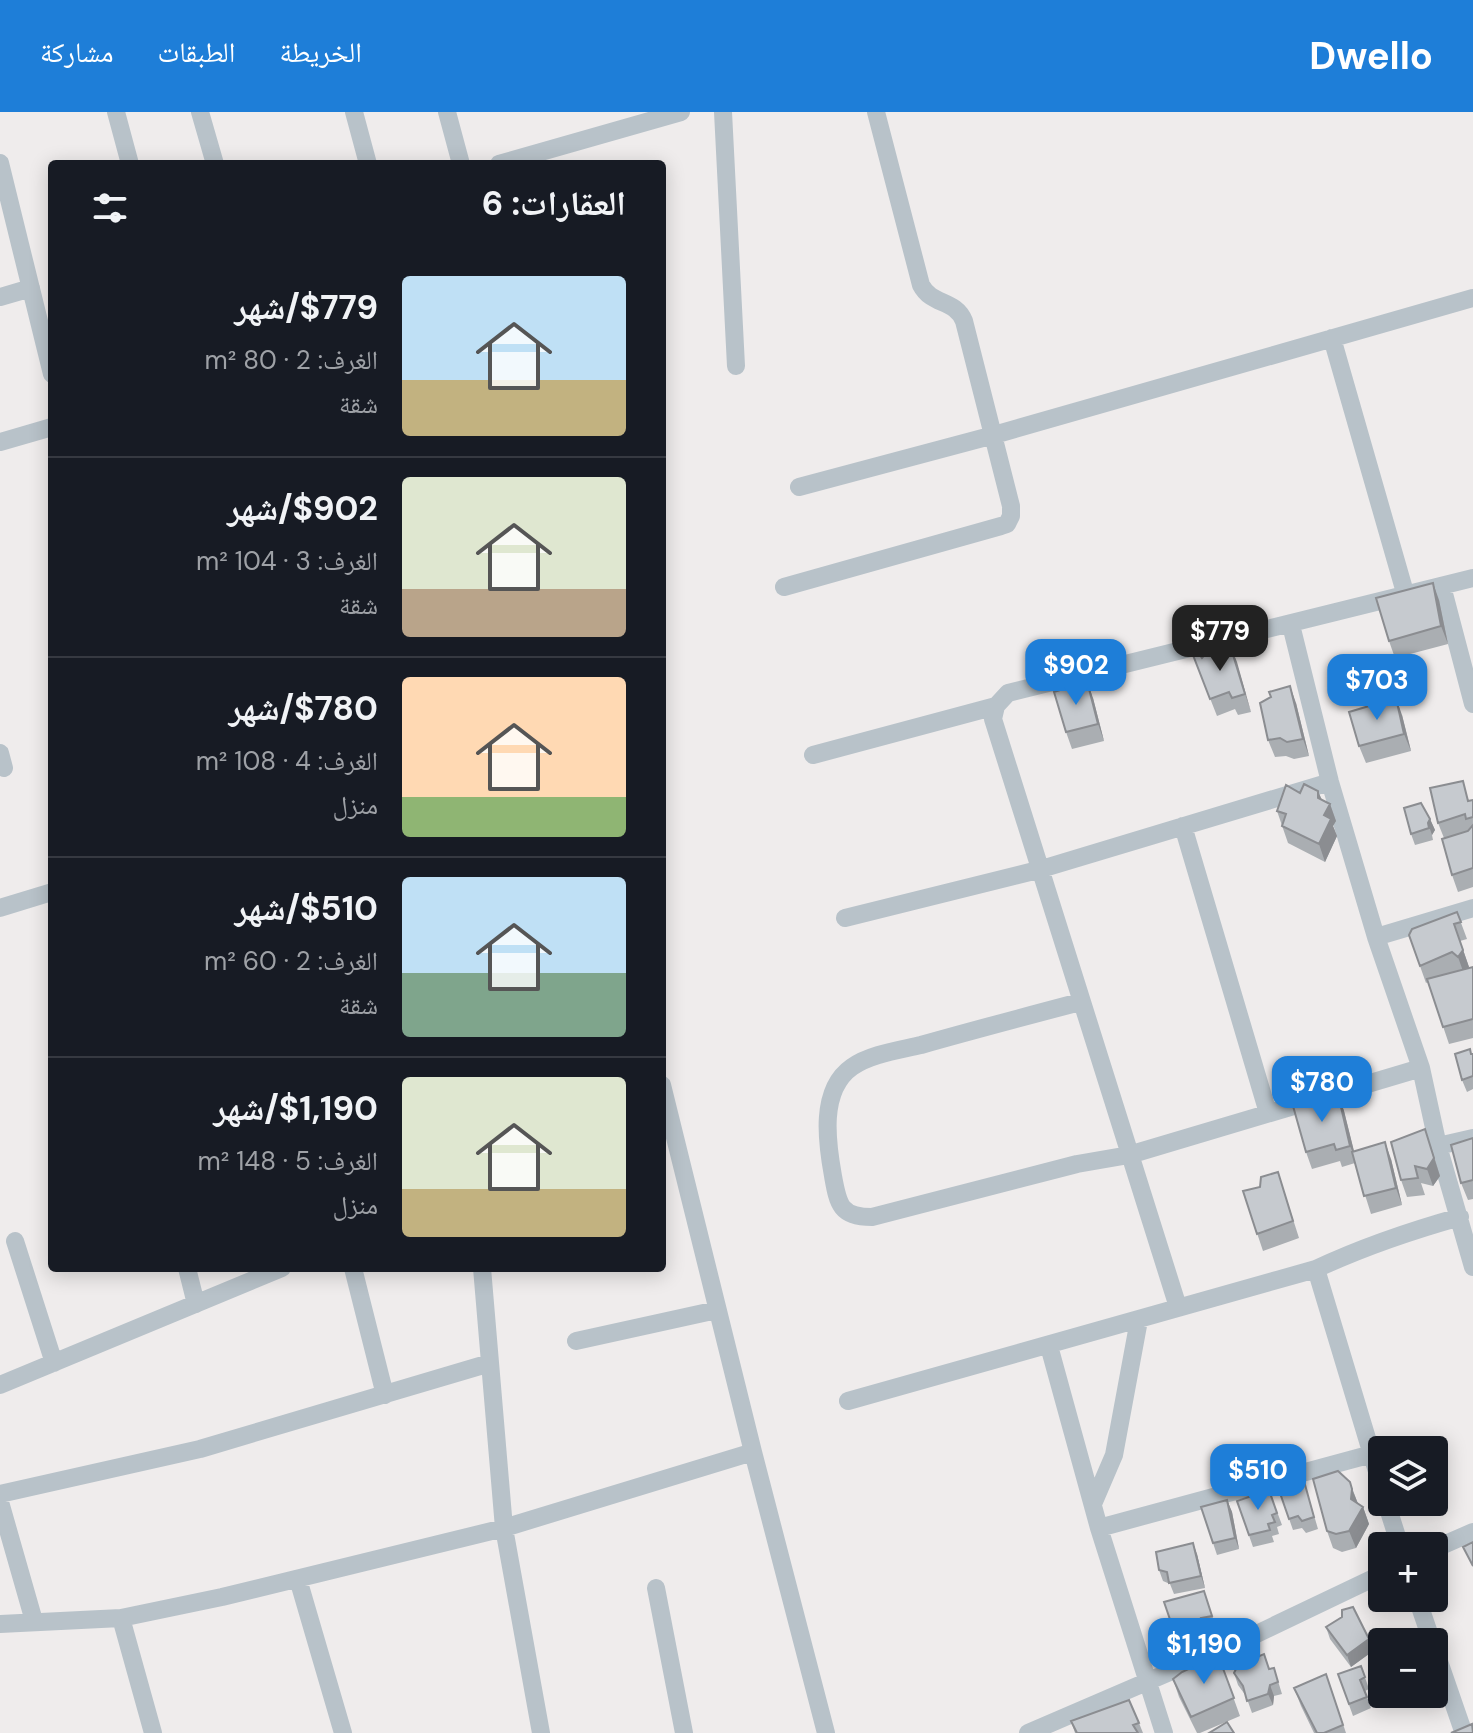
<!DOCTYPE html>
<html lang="ar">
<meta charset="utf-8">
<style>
:root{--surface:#171b24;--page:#242831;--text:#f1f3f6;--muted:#9ea1a6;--line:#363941;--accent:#1e7ed8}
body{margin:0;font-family:"DM Sans","Noto Naskh Arabic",sans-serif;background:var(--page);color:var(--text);direction:rtl;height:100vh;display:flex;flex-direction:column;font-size:30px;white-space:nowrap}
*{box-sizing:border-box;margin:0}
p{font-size:26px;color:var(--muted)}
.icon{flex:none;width:44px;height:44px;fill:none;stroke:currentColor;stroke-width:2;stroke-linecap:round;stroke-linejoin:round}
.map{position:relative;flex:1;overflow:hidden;direction:ltr}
.panel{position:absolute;left:48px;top:48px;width:618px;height:1112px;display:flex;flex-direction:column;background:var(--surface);border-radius:8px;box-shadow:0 4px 20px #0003;direction:rtl}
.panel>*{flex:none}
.buttons{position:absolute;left:1368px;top:1324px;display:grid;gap:16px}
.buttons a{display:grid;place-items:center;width:80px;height:80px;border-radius:8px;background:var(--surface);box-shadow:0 4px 20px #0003;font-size:40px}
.price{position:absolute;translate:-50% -68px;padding:0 18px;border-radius:16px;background:var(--accent);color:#fff;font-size:26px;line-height:52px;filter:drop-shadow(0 2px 4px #0008)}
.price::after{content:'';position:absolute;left:50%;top:48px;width:24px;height:18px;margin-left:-12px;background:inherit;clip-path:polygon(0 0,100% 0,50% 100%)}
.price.active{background:#222;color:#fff}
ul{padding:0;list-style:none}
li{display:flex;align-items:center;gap:24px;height:200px;padding:0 40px}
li+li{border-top:2px solid var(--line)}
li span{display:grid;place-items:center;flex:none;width:224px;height:160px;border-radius:8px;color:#555}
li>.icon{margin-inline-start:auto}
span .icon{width:96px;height:96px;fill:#fffc;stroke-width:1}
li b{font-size:34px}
h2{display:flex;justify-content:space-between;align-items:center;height:96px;padding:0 40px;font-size:34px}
header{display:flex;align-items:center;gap:48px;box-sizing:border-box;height:112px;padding:0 40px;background:var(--accent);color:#fff}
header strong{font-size:38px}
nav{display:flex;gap:44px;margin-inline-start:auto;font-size:28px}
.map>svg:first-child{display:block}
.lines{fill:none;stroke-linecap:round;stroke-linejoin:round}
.street{stroke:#b8c2c9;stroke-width:18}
.wall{fill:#aaaeb2}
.shaded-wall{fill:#8b8d91}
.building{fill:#c6cacf;stroke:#8b8d91;stroke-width:2}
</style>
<header>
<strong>Dwello</strong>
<nav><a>الخريطة</a><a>الطبقات</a><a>مشاركة</a></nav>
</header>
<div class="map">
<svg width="1473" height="1621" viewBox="0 0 1473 1621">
<rect width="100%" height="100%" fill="#efecec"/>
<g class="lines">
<path class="street" d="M116,0L130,52
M200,0L215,52
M354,0L368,52
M447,0L461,52
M723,0L736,254
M0,51L52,262
M499,52L681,0
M0,185L31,176
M1332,226L1406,484
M0,330L52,315
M799,375L994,323L1473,186
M1442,474L1473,592
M784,475L1001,414L1007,412L1011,404V394L964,209C955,187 932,194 921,173L876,0
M1291,513L1330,670L1376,825L1421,956L1438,1034L1473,1155
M0,641L4,656
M813,643L996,594
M1183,714L1268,1001
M0,796L52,780
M845,806L1038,758L1330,670
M1376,825L1473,796
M1080,890C1027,904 974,918 921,933C900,938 870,942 852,955C819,978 827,1031 833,1064C838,1092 840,1105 872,1105L1077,1052L1129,1043L1421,956
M662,973L753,1340L826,1621
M1438,1034L1473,1026
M15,1129L54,1251
M187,1156L196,1192
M353,1156L385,1283
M482,1156L504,1416L541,1621
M1316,1157L1382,1376
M1178,1195L993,607L996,594L1008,581L1473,466
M576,1229L717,1198
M1049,1234L1099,1416L1164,1621
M0,1273L282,1156
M848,1289L1316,1157C1363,1135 1410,1119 1460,1105
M0,1382L200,1337L490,1251
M0,1390L34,1509
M1386,1390L1400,1434
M1093,1392L1114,1343L1139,1208
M1099,1416L1372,1342
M1434,1437L1473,1420
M298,1467L343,1621
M656,1476L684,1621
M1417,1486L1432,1530
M121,1506L153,1621
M0,1512L121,1506L222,1485L504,1416L753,1340
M1434,1535L1462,1616
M1028,1621L1244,1528L1382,1462"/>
</g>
<path class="wall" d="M1439,488L1448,532L1395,546L1389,529Z
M1230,533L1251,600L1238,603L1235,597L1217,604L1193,543L1202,546L1223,539Z
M1093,586L1104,629L1072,637L1066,620Z
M1296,591L1309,644L1294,647L1286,644L1275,645L1268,628Z
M1402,603L1411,639L1366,651L1359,634Z
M1318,679L1322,688L1330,692L1336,709L1333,714L1337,724L1325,750L1288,731L1277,699L1300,681Z
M1473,688V775L1458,780L1452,763L1444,726L1438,711L1470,689Z
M1430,707L1435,718L1432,723L1433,728L1415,733L1411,722Z
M1457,800L1467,827L1460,829L1469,855L1468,857L1473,855V926L1449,932L1428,870L1426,871L1409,823Z
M1472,942H1473V977L1467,980L1462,968Z
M1338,982L1344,999L1354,1040L1391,1047L1402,1093L1371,1102L1355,1051L1342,1055L1340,1049L1312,1057L1306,1040Z
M1473,1026V1087L1468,1088L1461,1071Z
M1431,1034L1440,1064L1433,1074L1421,1071L1425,1083L1407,1085L1401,1068Z
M1278,1060L1299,1126L1263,1139L1243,1079L1260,1075Z
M1304,1369L1318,1417L1306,1421L1302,1416L1293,1418L1279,1378Z
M1350,1370L1358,1392L1363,1395L1369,1412L1356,1436L1342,1440L1333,1436L1327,1419Z
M1269,1378L1282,1413L1277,1415L1279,1422L1272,1424L1274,1430L1253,1435L1237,1389Z
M1227,1388L1232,1400L1239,1437L1217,1443L1201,1395Z
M1197,1442L1205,1476L1174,1482L1170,1472L1163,1469L1159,1458Z
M1164,1490L1208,1491L1216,1515L1205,1518L1207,1524L1178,1530Z
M1342,1505L1369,1527L1373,1539L1351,1555L1330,1527L1326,1515Z
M1218,1543L1240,1604L1200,1621H1197L1179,1585L1173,1567Z
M1361,1554L1369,1577L1365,1579L1371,1596L1353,1604L1338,1562Z
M1274,1556L1282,1582L1274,1584L1273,1593L1252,1601L1246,1584L1238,1573L1234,1561Z
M1326,1562L1332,1579L1346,1621H1314L1301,1594L1294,1576Z
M1397,1582H1428L1400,1590Z
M1071,1609L1139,1611L1143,1621H1075Z"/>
<path class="shaded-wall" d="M1433,471L1439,488L1448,532L1441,514Z
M1230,533L1237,550L1251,600L1245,582Z
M1087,569L1093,586L1104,629L1098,612Z
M1290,574L1296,591L1309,644L1303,627Z
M1396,586L1402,603L1411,639L1404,622Z
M1318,679L1325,696L1330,692L1336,709L1333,714L1337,724L1325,750L1319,732Z
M1430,707L1435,718L1432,723L1428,711Z
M1460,829L1469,855L1464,862L1458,845Z
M1338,982L1344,999L1357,1051L1350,1034Z
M1425,1017L1440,1064L1433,1074L1427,1057Z
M1385,1030L1391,1047L1402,1093L1396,1076Z
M1352,1377L1359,1394L1351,1387Z
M1227,1388L1232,1400L1239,1437L1235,1426Z
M1363,1395L1369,1412L1356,1436L1349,1419Z
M1193,1431L1197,1442L1205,1476L1201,1464Z
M1369,1527L1373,1539L1351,1555L1347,1543Z
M1270,1573L1274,1584L1273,1593L1268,1582Z"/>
<path class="building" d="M1433,471L1441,514L1389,529L1376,486Z
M1230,533L1245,582L1232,586L1229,580L1210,587L1193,543L1199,542L1202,546L1209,538L1223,539Z
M1087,569L1098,612L1066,620L1054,580Z
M1290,574L1303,627L1287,630L1280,626L1268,628L1260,591L1271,585L1269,580Z
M1396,586L1404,622L1359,634L1349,600Z
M1463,669L1468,689L1473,688V705L1466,707L1465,702L1438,711L1430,676Z
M1304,672L1318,679V686L1330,692L1324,703L1331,707L1319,732L1282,714L1286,702L1277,699L1286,673L1300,681Z
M1421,691L1430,707L1428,711L1429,716L1411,722L1404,696Z
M1473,713V756L1452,763L1442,727L1468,719Z
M1457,800L1461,810L1454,812L1463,838L1458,845L1452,840L1420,854L1409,823L1412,817Z
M1473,855V907L1443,915L1427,867Z
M1470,937L1471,942H1473V964L1462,968L1455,942Z
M1338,982L1350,1034L1336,1038L1334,1032L1306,1040L1293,994Z
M1425,1017L1434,1046L1427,1057L1415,1054L1418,1066L1401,1068L1391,1030Z
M1473,1026V1068L1461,1071L1451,1033Z
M1385,1030L1396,1076L1364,1084L1352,1040Z
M1278,1060L1293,1109L1257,1122L1243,1079L1260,1075L1261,1065Z
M1338,1359L1350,1370L1352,1377L1351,1387L1363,1395L1349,1419L1336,1422L1327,1419L1313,1367Z
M1304,1369L1314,1405L1302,1409L1298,1404L1289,1407L1279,1378Z
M1269,1378L1277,1401L1272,1403L1275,1410L1268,1412L1270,1418L1249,1423L1237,1389Z
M1227,1388L1235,1426L1213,1431L1201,1395Z
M1473,1430V1454L1463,1435Z
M1193,1431L1201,1464L1169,1471L1167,1460L1159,1458L1156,1440Z
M1204,1479L1212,1504L1201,1506L1203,1512L1174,1519L1164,1490Z
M1353,1495L1369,1527L1347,1543L1326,1515L1342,1505V1498Z
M1264,1542L1269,1557L1274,1556L1278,1570L1270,1573L1268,1582L1247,1589L1243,1574L1234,1561L1238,1553Z
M1218,1543L1234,1586L1191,1605L1173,1567L1182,1560Z
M1361,1554L1365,1565L1360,1568L1367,1585L1349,1592L1338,1562Z
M1326,1562L1343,1613L1324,1621H1317L1294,1576Z
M1129,1588L1139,1611L1133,1613L1138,1621H1077L1071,1609Z
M1227,1610L1234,1621H1209Z
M1472,1612L1473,1621H1451Z"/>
</svg>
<div class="buttons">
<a><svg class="icon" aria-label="layers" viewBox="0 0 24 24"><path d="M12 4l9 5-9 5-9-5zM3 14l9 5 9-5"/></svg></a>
<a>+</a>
<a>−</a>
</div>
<b class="price active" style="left:1220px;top:561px">$779</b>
<b class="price" style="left:1076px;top:595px">$902</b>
<b class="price" style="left:1377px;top:610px">$703</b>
<b class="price" style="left:1322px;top:1012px">$780</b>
<b class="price" style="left:1258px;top:1400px">$510</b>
<b class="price" style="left:1204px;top:1574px">$1,190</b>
<section class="panel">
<h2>العقارات: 6<svg class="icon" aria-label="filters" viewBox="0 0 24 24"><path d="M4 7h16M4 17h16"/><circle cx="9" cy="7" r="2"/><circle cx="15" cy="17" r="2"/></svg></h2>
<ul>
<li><span style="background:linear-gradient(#bfe0f5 65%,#c2b280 0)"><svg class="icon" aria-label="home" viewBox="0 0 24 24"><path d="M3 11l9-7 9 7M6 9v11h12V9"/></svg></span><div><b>$779/شهر</b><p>الغرف: 2 · 80 m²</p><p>شقة</p></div></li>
<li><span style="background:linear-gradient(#dfe7d0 70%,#b9a48a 0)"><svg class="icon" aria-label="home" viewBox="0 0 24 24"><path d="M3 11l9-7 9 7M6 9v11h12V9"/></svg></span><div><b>$902/شهر</b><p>الغرف: 3 · 104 m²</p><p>شقة</p></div></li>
<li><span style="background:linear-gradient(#ffd9b3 75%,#8fb573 0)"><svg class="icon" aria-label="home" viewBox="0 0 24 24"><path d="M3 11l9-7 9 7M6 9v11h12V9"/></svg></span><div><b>$780/شهر</b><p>الغرف: 4 · 108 m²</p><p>منزل</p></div></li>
<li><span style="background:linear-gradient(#bfe0f5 60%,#7fa58c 0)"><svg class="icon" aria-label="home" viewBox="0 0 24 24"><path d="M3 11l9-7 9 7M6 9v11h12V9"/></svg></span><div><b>$510/شهر</b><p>الغرف: 2 · 60 m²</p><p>شقة</p></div></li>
<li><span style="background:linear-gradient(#dfe7d0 70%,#c2b280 0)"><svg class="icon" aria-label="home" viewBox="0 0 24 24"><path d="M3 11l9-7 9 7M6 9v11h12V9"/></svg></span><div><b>$1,190/شهر</b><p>الغرف: 5 · 148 m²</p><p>منزل</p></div></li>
</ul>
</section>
</div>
